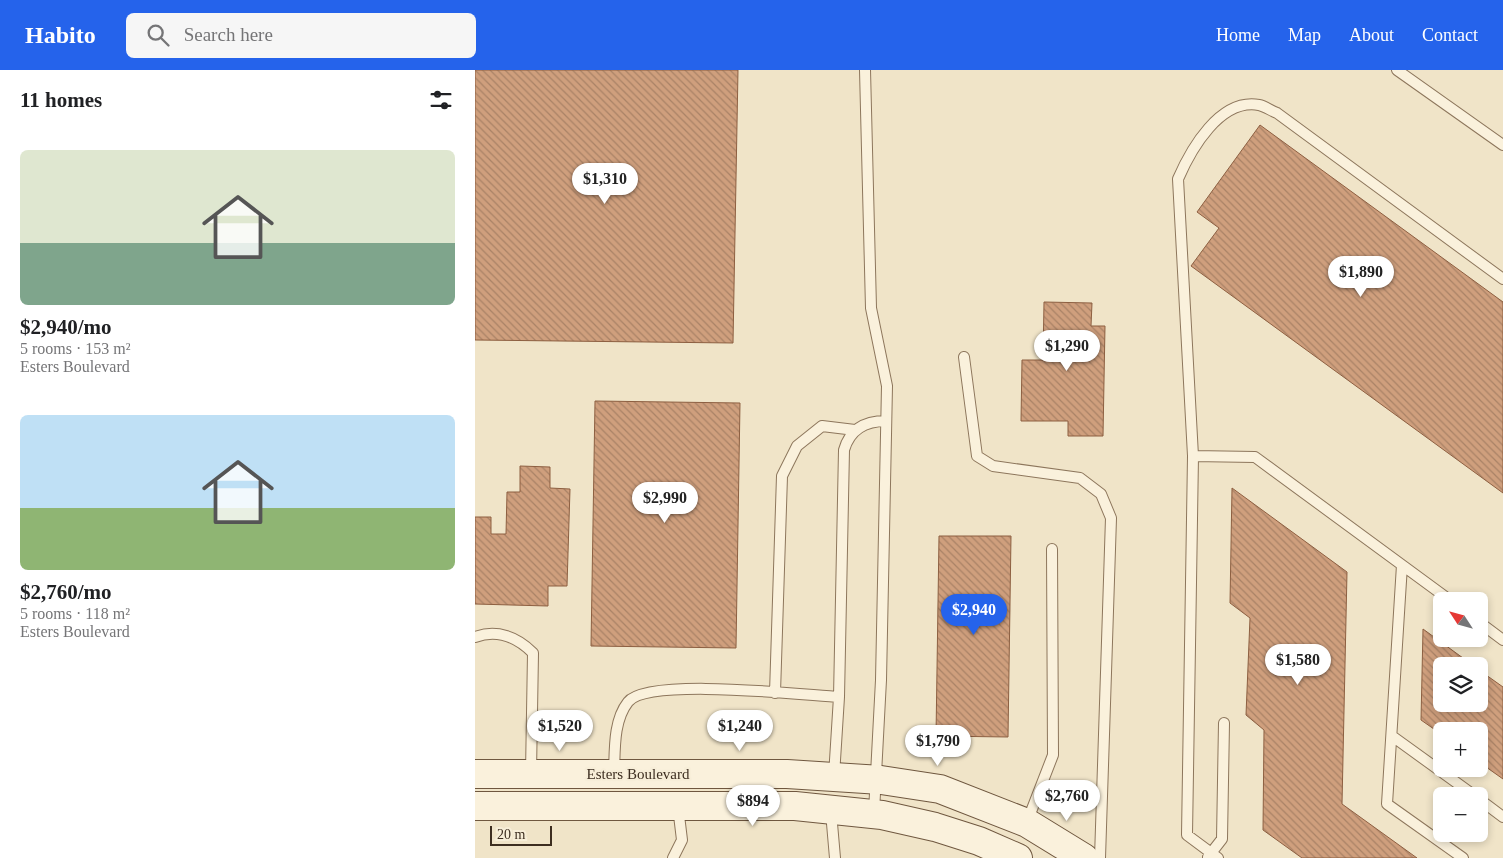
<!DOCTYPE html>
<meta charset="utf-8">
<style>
:root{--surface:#fff;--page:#f6f6f6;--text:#202124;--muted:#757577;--accent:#2563eb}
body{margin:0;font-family:"Times New Roman",serif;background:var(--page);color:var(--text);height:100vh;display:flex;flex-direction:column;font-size:19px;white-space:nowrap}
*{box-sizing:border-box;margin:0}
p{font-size:16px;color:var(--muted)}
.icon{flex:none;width:28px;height:28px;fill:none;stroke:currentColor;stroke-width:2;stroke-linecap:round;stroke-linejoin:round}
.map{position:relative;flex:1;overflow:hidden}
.sheet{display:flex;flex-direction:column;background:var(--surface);width:475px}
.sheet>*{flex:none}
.needle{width:32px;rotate:306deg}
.fabs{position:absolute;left:958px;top:522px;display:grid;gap:10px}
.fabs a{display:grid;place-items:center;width:55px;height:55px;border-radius:8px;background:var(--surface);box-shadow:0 2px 8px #0003;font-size:25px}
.scale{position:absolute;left:15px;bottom:12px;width:62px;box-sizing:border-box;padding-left:5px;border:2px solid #3d2e20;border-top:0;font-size:14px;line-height:18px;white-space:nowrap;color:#3d2e20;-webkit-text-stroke:4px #f7eed8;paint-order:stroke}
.price{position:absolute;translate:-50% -42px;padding:0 11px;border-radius:18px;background:#fff;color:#222;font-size:16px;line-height:32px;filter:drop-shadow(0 1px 2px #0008)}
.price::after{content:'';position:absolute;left:50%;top:30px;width:15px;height:11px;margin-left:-8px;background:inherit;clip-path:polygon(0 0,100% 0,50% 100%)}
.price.current{background:var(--accent);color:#fff}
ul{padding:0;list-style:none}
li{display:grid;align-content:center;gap:10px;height:265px;padding:0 20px}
li span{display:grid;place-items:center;height:155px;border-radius:8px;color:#555}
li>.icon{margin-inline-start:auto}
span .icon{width:90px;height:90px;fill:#fffc;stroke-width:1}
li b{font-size:21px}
h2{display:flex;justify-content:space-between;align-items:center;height:60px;padding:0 20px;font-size:21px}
header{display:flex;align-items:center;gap:30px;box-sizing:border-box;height:70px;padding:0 25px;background:var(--accent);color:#fff}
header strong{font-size:24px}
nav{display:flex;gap:28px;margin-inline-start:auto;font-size:18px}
.search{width:350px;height:45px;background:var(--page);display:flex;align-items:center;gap:12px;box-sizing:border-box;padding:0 18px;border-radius:8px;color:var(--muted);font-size:19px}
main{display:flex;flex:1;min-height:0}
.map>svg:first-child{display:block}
.building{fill:url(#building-back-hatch);stroke:#8d5f41}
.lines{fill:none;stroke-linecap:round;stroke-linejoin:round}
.service-casing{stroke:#8d765c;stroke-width:12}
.secondary-casing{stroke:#6f573f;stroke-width:30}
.service{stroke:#faf1dc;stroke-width:10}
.secondary{stroke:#faf1dc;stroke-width:28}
.labels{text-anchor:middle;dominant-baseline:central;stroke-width:4.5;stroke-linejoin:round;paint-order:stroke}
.street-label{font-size:15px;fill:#3d2e20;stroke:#f7eed8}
</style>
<header>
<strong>Habito</strong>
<div class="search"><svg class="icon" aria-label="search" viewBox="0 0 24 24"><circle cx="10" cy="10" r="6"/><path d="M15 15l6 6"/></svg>Search here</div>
<nav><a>Home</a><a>Map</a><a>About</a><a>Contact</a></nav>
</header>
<main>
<section class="sheet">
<h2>11 homes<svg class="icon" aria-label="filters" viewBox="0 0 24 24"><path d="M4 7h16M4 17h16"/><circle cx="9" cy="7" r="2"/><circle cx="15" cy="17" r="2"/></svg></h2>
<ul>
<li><span style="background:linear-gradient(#dfe7d0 60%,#7fa58c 0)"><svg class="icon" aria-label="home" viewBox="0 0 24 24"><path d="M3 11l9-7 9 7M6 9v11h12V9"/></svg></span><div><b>$2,940/mo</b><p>5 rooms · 153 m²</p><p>Esters Boulevard</p></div></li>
<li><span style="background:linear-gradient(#bfe0f5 60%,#8fb573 0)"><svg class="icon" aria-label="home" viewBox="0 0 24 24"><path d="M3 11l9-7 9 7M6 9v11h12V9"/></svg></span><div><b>$2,760/mo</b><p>5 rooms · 118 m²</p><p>Esters Boulevard</p></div></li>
</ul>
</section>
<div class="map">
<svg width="1028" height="788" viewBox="0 0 1028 788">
<defs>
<pattern id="building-back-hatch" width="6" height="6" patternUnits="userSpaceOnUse" patternTransform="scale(1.25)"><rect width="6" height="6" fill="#cf9f7d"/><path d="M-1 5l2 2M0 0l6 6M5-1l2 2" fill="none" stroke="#a98266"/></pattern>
</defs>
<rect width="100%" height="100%" fill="#f0e4c8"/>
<path class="building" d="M0,0H263L258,273L0,270Z
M785,55L1028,232V423L716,196L744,158L722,142Z
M569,232L617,233L616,256H630L628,366H593V351H546L547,290H568Z
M120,331L265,333L261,578L116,576Z
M45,396L75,397V418L95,419L92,516H73V536L0,534V447H16V464H31L32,422H45Z
M757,418L872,502L867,734L942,788H827L788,760L789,660L771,645L775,548L755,533Z
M464,466H536L533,667L461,666Z
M948,559L999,596H966V634H1004V600L1028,617V709L1004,692V661H966V664L946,650Z"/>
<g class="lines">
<g class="service-casing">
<path id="service" d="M390,0L396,238L412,316L406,610L399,742
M922,0L1028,75
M489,287L502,386L518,396L605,408L626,424L636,448L625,788
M718,386L703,109C716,79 745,28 784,35C790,36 796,41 802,43L1028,209
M927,495L912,734L988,788
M1004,552L1028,570
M0,567C22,559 42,567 58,583L56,703
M300,623L307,406L322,376L347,356L380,360
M364,627L369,380C375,359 390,351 411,351
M917,666L1000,726
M139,703C140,681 138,651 153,632C173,607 328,625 364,627L359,706
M1004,729L1028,747
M356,742L360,788
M552,752L578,685L577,479
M733,787L747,769L749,653
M198,788L207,770L203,737
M743,788L712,765L718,386L780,387L976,531"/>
</g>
<g class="secondary-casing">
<path id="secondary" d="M0,704H312L406,710L465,719L552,753L609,788
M0,736H320L407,745L460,757L504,771L543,788"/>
</g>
<use href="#service" class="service"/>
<use href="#secondary" class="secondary"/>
</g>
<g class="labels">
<g class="street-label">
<text x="163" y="704">Esters Boulevard</text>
</g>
</g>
</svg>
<div class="fabs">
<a><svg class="needle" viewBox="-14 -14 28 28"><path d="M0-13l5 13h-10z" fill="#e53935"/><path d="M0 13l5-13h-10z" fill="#757577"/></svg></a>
<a><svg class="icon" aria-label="layers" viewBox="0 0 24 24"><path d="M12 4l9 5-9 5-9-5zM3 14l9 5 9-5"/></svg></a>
<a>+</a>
<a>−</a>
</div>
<div class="scale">20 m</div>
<b class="price" style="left:130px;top:135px">$1,310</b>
<b class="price" style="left:886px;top:228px">$1,890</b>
<b class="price" style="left:592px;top:302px">$1,290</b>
<b class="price" style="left:190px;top:454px">$2,990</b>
<b class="price current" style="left:499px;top:566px">$2,940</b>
<b class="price" style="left:823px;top:616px">$1,580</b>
<b class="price" style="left:85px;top:682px">$1,520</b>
<b class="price" style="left:265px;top:682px">$1,240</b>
<b class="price" style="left:463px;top:697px">$1,790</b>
<b class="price" style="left:592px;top:752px">$2,760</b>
<b class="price" style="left:278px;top:757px">$894</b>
</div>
</main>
